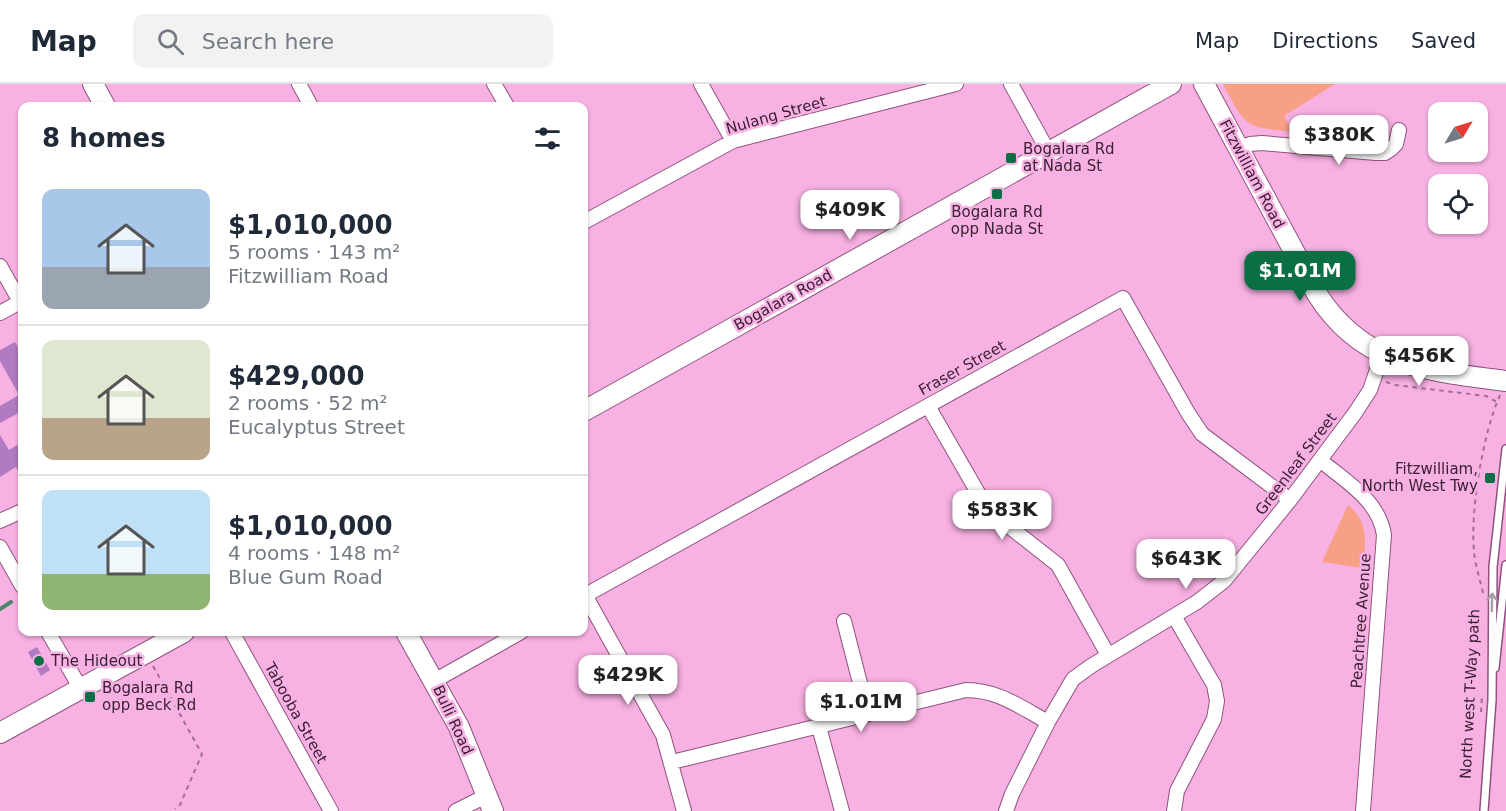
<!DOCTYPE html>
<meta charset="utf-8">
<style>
:root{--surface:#fff;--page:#f2f2f3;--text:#1f2937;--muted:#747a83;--line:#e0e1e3;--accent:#0b6f46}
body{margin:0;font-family:"DejaVu Sans",sans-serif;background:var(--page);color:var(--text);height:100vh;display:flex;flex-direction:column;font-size:22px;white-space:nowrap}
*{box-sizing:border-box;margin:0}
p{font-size:20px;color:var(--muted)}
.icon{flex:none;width:33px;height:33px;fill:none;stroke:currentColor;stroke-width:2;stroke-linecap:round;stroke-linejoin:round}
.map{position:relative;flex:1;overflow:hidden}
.panel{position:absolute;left:18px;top:18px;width:570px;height:534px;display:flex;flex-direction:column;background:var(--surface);border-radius:12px;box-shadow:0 2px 4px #0004}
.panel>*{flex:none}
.needle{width:39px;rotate:52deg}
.controls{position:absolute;left:1428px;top:18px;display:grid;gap:12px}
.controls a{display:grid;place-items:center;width:60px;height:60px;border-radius:12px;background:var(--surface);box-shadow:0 2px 4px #0004;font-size:30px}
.price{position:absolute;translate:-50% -51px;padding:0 14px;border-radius:12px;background:#fff;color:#222;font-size:20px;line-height:39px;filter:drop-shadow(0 2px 3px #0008)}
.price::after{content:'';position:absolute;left:50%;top:36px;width:18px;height:14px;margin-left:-9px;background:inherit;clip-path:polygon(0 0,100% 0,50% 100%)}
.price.current{background:var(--accent);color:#fff}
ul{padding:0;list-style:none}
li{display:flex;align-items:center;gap:18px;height:150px;padding:0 24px}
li+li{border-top:2px solid var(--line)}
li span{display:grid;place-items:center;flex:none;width:168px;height:120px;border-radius:12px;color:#555}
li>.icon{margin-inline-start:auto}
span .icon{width:72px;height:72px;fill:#fffc;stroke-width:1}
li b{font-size:26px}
h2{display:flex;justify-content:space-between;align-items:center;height:72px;padding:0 24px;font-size:26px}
header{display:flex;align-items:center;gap:36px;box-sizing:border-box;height:84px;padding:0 30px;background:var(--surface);border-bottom:2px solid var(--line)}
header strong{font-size:28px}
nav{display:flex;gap:33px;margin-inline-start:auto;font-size:21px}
.search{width:420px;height:54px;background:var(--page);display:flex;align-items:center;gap:15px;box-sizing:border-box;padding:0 21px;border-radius:12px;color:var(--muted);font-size:22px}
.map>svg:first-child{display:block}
.green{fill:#f7a085}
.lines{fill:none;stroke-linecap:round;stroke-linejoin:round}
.stream{stroke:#4b876a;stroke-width:4}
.building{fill:#b17ac1}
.lane-casing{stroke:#90527e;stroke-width:10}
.street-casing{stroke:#90527e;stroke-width:16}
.secondary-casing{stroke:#90527e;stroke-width:22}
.path{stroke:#a37095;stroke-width:2;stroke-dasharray:4.5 4.5;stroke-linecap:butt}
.lane{stroke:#fff;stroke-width:7}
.street{stroke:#fff;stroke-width:14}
.secondary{stroke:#fff;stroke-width:20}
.oneway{stroke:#a79ba4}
.poi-dot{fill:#0b6f46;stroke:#f7b1e2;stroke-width:2}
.labels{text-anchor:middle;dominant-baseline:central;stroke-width:5;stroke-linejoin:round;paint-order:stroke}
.street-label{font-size:15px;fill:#3c2135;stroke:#f7b1e2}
.poi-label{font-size:15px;fill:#3c2135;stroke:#f7b1e2;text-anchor:start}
</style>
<header>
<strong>Map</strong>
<div class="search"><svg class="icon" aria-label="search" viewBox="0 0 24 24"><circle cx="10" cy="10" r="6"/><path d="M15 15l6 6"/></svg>Search here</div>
<nav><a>Map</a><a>Directions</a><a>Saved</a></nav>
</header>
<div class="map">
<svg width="1506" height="727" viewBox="0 0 1506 727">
<rect width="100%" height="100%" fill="#f7b1e2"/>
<path class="green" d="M1223,0H1335L1284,32L1293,48C1244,43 1246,43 1223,0Z
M1348,421C1370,439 1365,458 1363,484L1322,478Z"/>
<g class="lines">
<path class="stream" d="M0,525L11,518"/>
</g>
<path class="building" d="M15,258L22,270V327L0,339V322L19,311L0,277V266Z
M0,351L9,366L22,358V393L16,383L0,393Z
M37,563L50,586L41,592L28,568Z"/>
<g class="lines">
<g class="lane-casing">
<path id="lane" d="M1495,584L1506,481
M1492,618L1493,483L1506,365
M1484,727L1492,616"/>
</g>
<g class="street-casing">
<path id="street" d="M299,0L311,22
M494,0L507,22
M701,0L733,57
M1011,0L1048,67
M1239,64L1250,60L1262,59L1376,69H1385L1391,65L1396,60L1399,46
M584,138L733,57L956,0
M0,182L22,221
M0,229L20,218
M928,322L985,421L992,429L1058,481L1108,571
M1320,376C1345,397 1379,416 1384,451L1363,727
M0,437L22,427
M0,463L22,502
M585,511L663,651L684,727
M584,512L1123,214L1188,329L1202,350L1290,416
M844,537L868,630
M48,548L81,605
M232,548L331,727
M434,597L521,548
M819,643L842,727
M672,678L966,606C998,606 1020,623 1048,638
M456,727L486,712
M1006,727L1012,710L1048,638L1073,595L1091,582L1197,518L1224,497L1290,416L1355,329L1370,306L1382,271
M1174,727L1177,707L1214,635L1217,617L1214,601L1174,532"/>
</g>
<g class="secondary-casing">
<path id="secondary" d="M93,0L105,22
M1204,0L1317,210C1362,282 1429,287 1506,297
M584,327L1171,0
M406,548L459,643L493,727
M0,649L184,548"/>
</g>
<path class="path" d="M1386,298L1395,301L1486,312L1497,318
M1483,509C1480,495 1475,481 1474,467C1470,427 1483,349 1500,311
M153,582L202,670L180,721L175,725
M1481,628L1482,610"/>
<use href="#lane" class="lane"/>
<use href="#street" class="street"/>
<use href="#secondary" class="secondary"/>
</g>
<defs><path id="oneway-shaft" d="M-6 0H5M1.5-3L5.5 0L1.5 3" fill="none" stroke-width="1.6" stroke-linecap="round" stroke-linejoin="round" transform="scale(1.5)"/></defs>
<use class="oneway" href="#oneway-shaft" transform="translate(1492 518) rotate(-89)"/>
<g class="poi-dot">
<rect x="1005" y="68" width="12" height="12" rx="3"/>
<rect x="991" y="104" width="12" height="12" rx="3"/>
<rect x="1484" y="388" width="12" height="12" rx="3"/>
<circle cx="39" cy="577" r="6"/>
<rect x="84" y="607" width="12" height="12" rx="3"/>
</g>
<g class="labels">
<g class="street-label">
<text transform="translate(776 31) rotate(-16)">Nulang Street</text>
<text transform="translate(1252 90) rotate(62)">Fitzwilliam Road</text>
<text transform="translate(783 216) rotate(-29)">Bogalara Road</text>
<text transform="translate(962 284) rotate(-29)">Fraser Street</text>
<text transform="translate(1296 380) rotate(-53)">Greenleaf Street</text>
<text transform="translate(1361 537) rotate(-86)">Peachtree Avenue</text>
<text transform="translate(1470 610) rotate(-87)">North west T-Way path</text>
<text transform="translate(296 629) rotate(61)">Tabooba Street</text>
<text transform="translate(453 636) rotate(65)">Bulli Road</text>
</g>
<g class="poi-label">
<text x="1023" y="65">Bogalara Rd<tspan x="1023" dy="17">at Nada St</tspan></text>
<text x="997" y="128" text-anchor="middle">Bogalara Rd<tspan x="997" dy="17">opp Nada St</tspan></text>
<text x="1478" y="385" text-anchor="end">Fitzwilliam,<tspan x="1478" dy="17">North West Twy</tspan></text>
<text x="51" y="577">The Hideout</text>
<text x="102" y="604">Bogalara Rd<tspan x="102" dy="17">opp Beck Rd</tspan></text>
</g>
</g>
</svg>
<div class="controls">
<a><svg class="needle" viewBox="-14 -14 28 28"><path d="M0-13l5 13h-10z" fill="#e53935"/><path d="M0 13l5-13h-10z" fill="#747a83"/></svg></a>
<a><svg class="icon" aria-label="locate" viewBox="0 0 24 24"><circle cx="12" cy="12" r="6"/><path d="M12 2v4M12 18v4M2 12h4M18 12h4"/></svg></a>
</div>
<b class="price" style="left:1339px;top:82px">$380K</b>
<b class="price" style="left:850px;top:157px">$409K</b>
<b class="price current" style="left:1300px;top:218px">$1.01M</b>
<b class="price" style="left:1419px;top:303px">$456K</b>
<b class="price" style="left:1002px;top:457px">$583K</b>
<b class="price" style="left:1186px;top:506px">$643K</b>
<b class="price" style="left:628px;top:622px">$429K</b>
<b class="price" style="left:861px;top:649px">$1.01M</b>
<section class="panel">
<h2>8 homes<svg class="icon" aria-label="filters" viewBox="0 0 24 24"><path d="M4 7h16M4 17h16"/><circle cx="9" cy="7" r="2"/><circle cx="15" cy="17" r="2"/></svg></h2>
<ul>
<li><span style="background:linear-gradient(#a9c7e8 65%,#9aa5b1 0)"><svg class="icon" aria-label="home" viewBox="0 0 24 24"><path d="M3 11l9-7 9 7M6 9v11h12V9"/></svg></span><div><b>$1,010,000</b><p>5 rooms · 143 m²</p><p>Fitzwilliam Road</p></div></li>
<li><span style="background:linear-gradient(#dfe7d0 65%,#b9a48a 0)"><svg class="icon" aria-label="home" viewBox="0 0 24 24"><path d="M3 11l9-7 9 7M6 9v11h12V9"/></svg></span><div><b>$429,000</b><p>2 rooms · 52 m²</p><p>Eucalyptus Street</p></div></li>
<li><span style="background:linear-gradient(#bfe0f5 70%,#8fb573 0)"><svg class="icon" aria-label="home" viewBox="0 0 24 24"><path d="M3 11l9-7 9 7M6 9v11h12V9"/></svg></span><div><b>$1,010,000</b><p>4 rooms · 148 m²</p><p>Blue Gum Road</p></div></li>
</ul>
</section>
</div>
